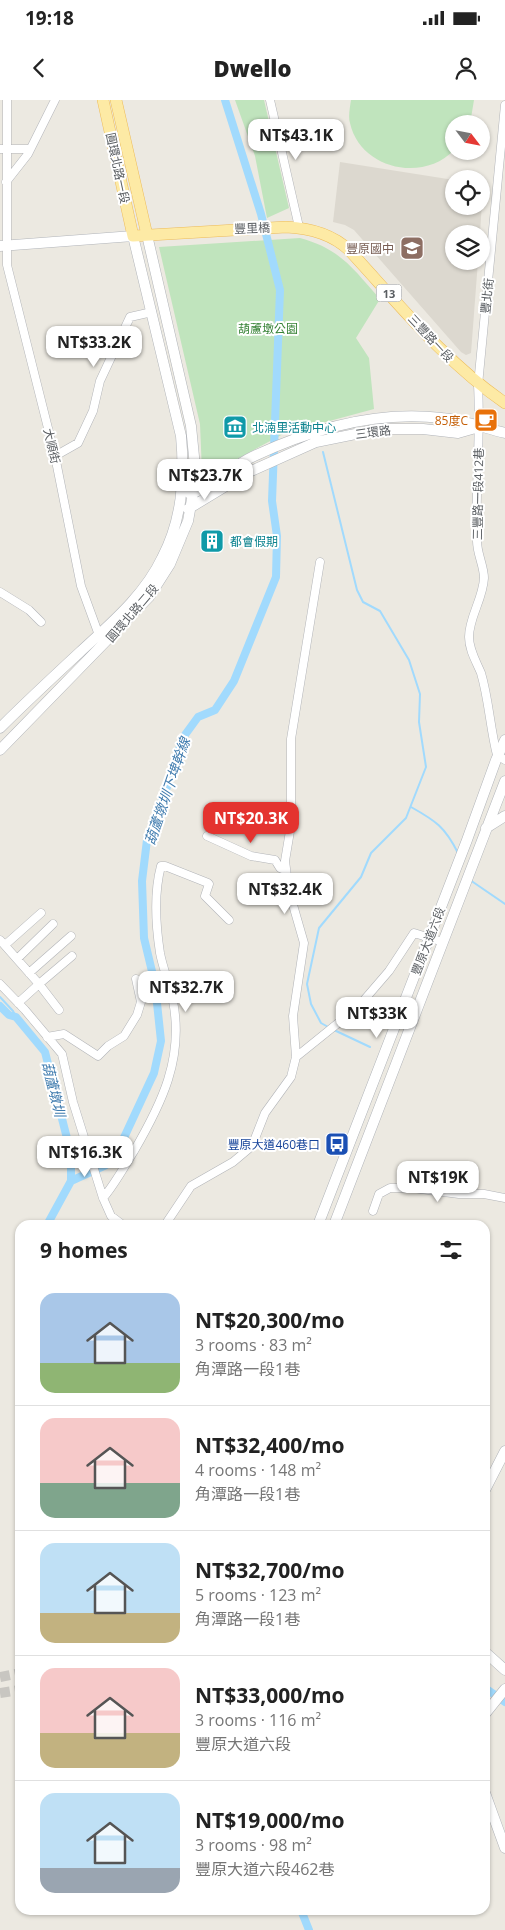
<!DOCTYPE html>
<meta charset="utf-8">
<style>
:root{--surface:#fff;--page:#f2f2f2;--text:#222;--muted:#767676;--line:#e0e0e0;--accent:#e4332f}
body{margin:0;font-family:"Open Sans","Noto Sans TC",sans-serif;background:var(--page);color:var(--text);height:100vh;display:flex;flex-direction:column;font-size:19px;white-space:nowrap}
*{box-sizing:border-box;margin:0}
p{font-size:16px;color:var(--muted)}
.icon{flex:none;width:28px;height:28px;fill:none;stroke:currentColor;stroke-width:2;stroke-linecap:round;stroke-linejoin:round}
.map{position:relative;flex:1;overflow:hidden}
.panel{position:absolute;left:15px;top:1120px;width:475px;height:695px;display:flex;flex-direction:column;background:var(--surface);border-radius:15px;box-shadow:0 1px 4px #0004}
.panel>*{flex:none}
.needle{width:32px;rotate:122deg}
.buttons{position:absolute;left:445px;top:15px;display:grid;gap:10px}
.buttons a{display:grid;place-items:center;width:45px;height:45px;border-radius:50%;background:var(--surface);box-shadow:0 1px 4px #0004;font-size:25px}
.price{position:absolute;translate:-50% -42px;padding:0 11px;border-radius:10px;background:#fff;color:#222;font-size:16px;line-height:32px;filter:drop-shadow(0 1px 2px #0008)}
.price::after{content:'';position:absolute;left:50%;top:30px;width:15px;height:11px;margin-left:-8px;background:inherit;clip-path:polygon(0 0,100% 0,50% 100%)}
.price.on{background:var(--accent);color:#fff}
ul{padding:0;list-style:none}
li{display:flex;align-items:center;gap:15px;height:125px;padding:0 25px}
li+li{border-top:1px solid var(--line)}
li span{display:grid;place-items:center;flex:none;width:140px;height:100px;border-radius:15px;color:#555}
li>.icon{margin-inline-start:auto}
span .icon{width:60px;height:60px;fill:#fffc;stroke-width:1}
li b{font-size:21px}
h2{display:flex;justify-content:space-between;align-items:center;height:60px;padding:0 25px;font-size:21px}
.status{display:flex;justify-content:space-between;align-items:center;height:35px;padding:0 25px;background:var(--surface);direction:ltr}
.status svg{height:14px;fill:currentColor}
header{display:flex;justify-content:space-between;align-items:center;height:65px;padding:0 25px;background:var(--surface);font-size:22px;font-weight:800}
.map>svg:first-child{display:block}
.education{fill:#dcd8cf}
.green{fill:#c0e4bd}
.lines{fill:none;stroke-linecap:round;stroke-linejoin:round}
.stream{stroke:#a1dafd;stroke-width:2}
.canal{stroke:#a1dafd;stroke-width:8}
.secondary-tunnel{stroke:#c8c6c1;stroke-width:10;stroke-dasharray:10 5;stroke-linecap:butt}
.street-casing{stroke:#b2b4b8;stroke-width:9}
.secondary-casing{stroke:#b1b4b9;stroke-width:11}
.primary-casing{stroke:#edbb59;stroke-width:12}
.street{stroke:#fff;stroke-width:8}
.secondary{stroke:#fff;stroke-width:10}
.primary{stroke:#fdeaa5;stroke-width:11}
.labels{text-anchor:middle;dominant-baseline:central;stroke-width:4;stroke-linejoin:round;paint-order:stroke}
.shield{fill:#fff;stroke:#8c8e91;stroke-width:1}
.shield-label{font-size:11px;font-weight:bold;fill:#5a5e62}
.street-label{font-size:12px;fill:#5a5e62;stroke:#fff}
.education-label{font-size:12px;fill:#785e54;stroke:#fff;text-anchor:end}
.park-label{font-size:12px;fill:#378337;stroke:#fff}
.food-label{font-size:12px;fill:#c56008;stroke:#fff;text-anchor:end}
.culture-label{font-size:12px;fill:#0d838f;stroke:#fff;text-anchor:start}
.transit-label{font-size:12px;fill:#164399;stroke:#fff;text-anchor:end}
.water-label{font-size:14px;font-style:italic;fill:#3f7bae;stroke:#fff}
</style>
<div class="status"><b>19:18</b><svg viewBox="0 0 49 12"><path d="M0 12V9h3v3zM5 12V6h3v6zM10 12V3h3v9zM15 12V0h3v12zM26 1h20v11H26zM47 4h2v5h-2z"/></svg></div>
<header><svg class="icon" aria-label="back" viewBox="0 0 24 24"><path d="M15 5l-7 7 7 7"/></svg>Dwello<svg class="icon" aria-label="person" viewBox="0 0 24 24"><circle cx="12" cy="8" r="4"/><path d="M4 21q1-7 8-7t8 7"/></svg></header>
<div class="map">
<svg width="505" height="1830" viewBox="0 0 505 1830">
<rect width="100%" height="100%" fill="#ece9e1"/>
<path class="education" d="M340,62L454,80V106H481V85H483L480,134H454V161H478L471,253L466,255L461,252L354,130L345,125L333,122Z"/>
<path class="green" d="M235,0H264L289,108L267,118L255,56Z
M351,0H474L470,24H454V50C423,83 360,69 350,23C348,17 350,7 351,0Z
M300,138C341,149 353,169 380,199L356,238L369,258L374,309L285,333L211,373L202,372L200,324L159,147Z"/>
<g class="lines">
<path class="stream" d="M323,352L357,490L363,502L380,511L409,560L420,594L419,622L426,667L406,718L371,753L361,777L319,828L307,884L311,904L321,923L330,928
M411,707C436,721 445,727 458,753
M470,780L505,804
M0,897L13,911L16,917
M334,930L370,947"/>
<path class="canal" d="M0,906L9,915L16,917L45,952L71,1054V1081L47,1125
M71,1081L106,1065L115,1057L154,973L161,941L155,884L144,838L142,781L147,740L173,671L182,639L198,617L215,610L234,581L276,477L277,436L272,401L280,190L261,114L225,0
M485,1588L505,1602
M301,1810L309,1830"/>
<path class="secondary-tunnel" d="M0,1577L20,1573
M0,1593L20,1590"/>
<g class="street-casing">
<path id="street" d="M7,0V165L55,356L81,486L100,538
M270,0L299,127
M505,5L478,285C481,337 475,389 477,441C477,454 484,466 484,478C483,499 469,517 469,537C469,550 476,561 481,573C489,600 490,628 497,655L505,660
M0,49H30
M6,82L28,54L55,0
M55,356L78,343L93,311L100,281L130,217L152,212
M0,492L29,510L41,522
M207,736L251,756L275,760L280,768L285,770
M0,840L39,884L18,903
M5,845L41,813
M17,859L53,824
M29,873L71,836
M0,884L25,910L62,954L73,1002L103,1098L111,1116L123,1125
M59,910L39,884L72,856
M47,937L64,934L98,956L108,946L124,936L137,915L141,902L136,879
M296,957L358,907L389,871L414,833L443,842
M103,1098C115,1084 124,1067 134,1051C162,1003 184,958 173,901C170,885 163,869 160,853C156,827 154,792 161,766H165L208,783L209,784L205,796L229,820
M373,1111L379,1094L390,1088H413L459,1094H484L505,1098
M165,1125L191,1086L233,1062L252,1046L265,1013L291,977L296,957L293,916L304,843L289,791L285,761L291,725V639L320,462"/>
</g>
<g class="secondary-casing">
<path id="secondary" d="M0,146L133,136L181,336C185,379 182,420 162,458C144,496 110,524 80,552C53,577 26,602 0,628
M190,394C212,387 231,367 252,357C311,329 376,310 442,318C463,320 484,328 505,333
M188,409L249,372L316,342L380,329H423L458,333L479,327
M0,650L149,497L170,464L188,421L196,377L191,326L147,135
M486,728L505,716
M318,1125L467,740L496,660L505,640
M334,1125L505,681
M485,1390L505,1351
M485,1552L505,1570
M485,1614L505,1589
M485,1693L505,1748"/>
</g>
<g class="primary-casing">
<path id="primary" d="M103,0L133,136L286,127C309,128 332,134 349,150C398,203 445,262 505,303
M116,0L147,135"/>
</g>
<use href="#street" class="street"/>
<use href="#secondary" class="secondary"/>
<use href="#primary" class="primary"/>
</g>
<defs>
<g id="school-square" transform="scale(1.25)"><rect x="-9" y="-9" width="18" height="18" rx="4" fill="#8d6e63" stroke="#fff"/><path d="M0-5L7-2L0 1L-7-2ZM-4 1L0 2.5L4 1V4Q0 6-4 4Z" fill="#fff"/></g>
<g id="cafe-square" transform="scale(1.25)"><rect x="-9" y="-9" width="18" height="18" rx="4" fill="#e8710a" stroke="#fff"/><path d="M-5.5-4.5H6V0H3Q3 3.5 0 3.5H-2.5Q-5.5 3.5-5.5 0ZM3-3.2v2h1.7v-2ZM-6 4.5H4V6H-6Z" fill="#fff"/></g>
<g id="museum-square" transform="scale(1.25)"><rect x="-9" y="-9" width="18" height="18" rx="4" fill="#0f9aa8" stroke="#fff"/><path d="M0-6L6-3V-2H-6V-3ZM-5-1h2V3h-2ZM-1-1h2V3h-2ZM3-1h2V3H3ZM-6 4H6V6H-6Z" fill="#fff"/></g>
<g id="building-square" transform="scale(1.25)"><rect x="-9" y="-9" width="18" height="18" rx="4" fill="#0f9aa8" stroke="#fff"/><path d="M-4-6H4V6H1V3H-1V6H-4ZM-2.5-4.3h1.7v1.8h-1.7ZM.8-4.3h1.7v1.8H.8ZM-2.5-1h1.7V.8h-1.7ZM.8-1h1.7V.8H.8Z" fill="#fff"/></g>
<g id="bus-square" transform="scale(1.25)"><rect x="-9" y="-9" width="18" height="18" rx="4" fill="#1a4fb4" stroke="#fff"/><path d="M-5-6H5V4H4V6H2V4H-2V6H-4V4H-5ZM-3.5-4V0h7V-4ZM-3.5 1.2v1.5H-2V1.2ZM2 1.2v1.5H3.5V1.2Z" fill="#fff"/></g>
</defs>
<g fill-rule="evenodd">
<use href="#school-square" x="412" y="148"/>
<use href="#cafe-square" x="486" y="320"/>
<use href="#museum-square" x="235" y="327"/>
<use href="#building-square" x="212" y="441"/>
<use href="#bus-square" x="337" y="1044"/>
</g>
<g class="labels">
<rect class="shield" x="376.5" y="184.5" width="25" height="17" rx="4"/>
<g class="shield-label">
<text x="389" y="193">13</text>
</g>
<g class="street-label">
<text transform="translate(118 68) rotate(78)">圓環北路一段</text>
<text transform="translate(252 128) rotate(-2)">豐里橋</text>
<text transform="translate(487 196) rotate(-84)">豐北街</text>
<text transform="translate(431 238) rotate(47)">三豐路一段</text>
<text transform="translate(373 332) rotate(-7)">三環路</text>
<text transform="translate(52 346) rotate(77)">大順街</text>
<text transform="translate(478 394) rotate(-89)">三豐路一段412巷</text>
<text transform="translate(132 513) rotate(-49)">圓環北路二段</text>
<text transform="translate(428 841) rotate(-69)">豐原大道六段</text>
</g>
<g class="education-label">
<text x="394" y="148">豐原國中</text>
</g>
<g class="park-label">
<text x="268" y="228">葫蘆墩公園</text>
</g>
<g class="food-label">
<text x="468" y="320">85度C</text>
</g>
<g class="culture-label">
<text x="252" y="327">北湳里活動中心</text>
<text x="230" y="441">都會假期</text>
</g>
<g class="transit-label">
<text x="320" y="1044">豐原大道460巷口</text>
</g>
<g class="water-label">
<text transform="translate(167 691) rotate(-71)">葫蘆墩圳下埤幹線</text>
<text transform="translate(54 989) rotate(76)">葫蘆墩圳</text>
</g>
</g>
</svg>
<div class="buttons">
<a><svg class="needle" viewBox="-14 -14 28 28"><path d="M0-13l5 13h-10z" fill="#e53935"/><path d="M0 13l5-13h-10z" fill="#767676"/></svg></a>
<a><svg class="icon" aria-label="locate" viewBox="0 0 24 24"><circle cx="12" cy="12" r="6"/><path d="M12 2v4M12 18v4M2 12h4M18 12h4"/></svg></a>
<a><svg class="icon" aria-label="layers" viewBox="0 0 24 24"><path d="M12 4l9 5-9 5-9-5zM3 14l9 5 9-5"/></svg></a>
</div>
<b class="price" style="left:296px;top:61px">NT$43.1K</b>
<b class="price" style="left:94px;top:268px">NT$33.2K</b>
<b class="price" style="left:205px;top:401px">NT$23.7K</b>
<b class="price on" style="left:251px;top:744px">NT$20.3K</b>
<b class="price" style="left:285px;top:815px">NT$32.4K</b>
<b class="price" style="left:186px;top:913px">NT$32.7K</b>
<b class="price" style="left:377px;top:939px">NT$33K</b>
<b class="price" style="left:85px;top:1078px">NT$16.3K</b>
<b class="price" style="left:438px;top:1103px">NT$19K</b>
<section class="panel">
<h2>9 homes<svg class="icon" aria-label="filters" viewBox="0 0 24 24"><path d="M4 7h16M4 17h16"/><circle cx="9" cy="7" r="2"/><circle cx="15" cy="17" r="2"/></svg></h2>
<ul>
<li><span style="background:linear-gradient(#a9c7e8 70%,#8fb573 0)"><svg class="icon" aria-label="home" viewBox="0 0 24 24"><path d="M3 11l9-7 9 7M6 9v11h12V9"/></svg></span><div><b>NT$20,300/mo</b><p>3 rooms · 83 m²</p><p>角潭路一段1巷</p></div></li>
<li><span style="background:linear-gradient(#f6c9c9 65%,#7fa58c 0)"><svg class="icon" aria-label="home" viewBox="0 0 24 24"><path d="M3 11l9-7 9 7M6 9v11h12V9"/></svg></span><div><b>NT$32,400/mo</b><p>4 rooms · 148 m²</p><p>角潭路一段1巷</p></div></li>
<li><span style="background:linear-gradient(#bfe0f5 70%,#c2b280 0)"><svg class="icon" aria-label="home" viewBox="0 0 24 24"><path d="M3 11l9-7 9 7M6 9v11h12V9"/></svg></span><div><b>NT$32,700/mo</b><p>5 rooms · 123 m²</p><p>角潭路一段1巷</p></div></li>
<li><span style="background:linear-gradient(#f6c9c9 65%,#c2b280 0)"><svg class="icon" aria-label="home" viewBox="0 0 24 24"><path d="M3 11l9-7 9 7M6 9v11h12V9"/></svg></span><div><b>NT$33,000/mo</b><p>3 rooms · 116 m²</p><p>豐原大道六段</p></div></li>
<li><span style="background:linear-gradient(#bfe0f5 75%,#9aa5b1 0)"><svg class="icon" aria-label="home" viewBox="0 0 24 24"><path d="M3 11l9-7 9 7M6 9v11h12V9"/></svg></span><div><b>NT$19,000/mo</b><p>3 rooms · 98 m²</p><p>豐原大道六段462巷</p></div></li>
</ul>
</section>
</div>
